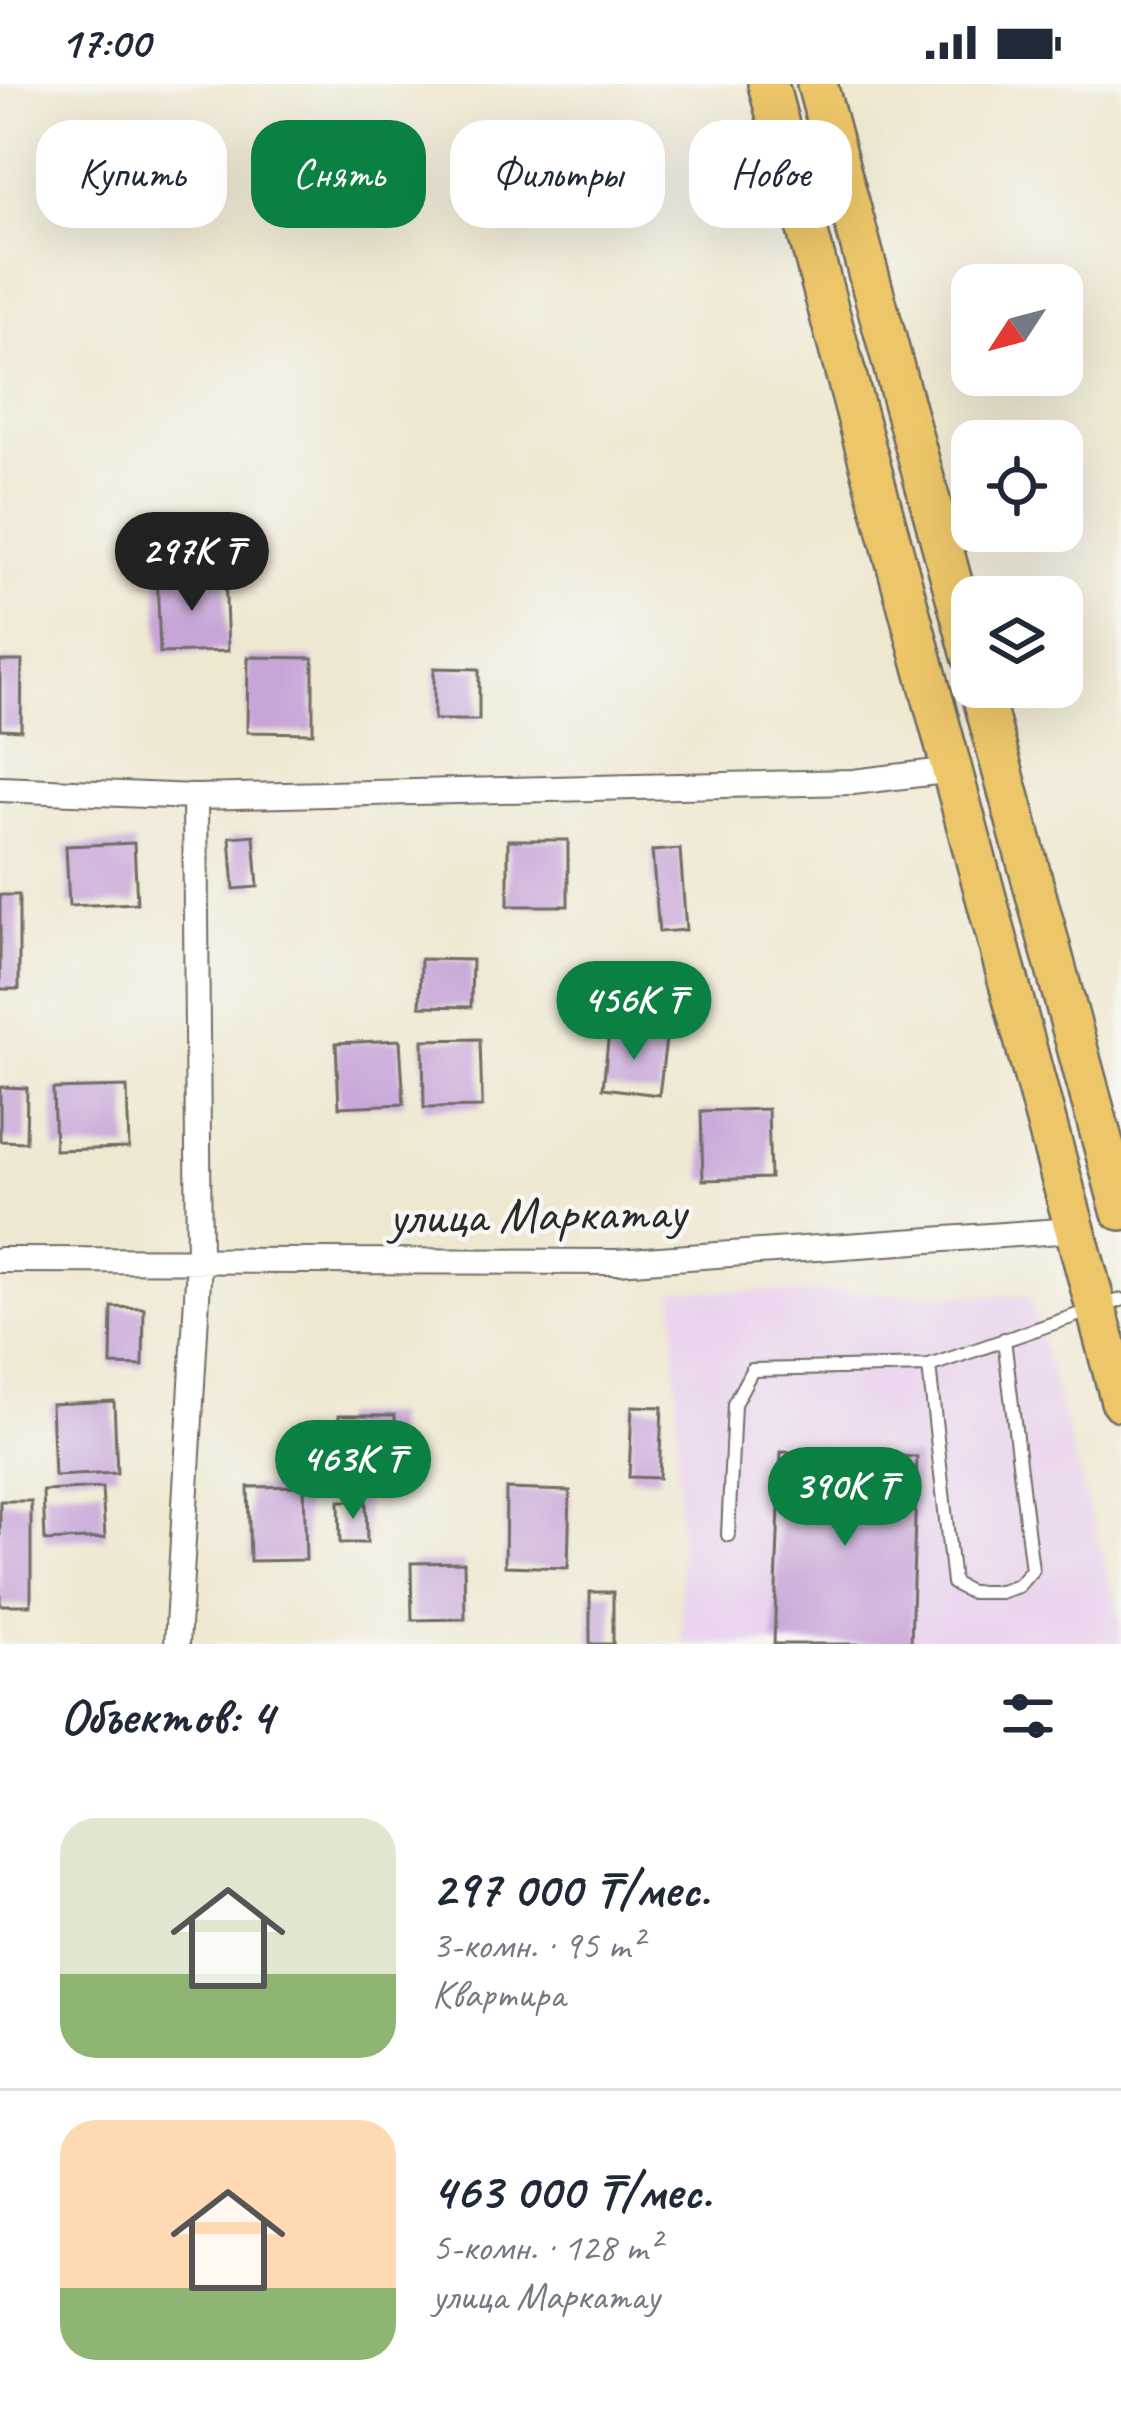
<!DOCTYPE html>
<html lang="ru">
<meta charset="utf-8">
<style>
:root{--surface:#fff;--page:#f6f6f7;--text:#1f2937;--muted:#747a83;--line:#e0e1e3;--accent:#0b8043}
body{margin:0;font-family:Caveat,sans-serif;background:var(--page);color:var(--text);height:100vh;display:flex;flex-direction:column;font-size:45px;white-space:nowrap}
*{box-sizing:border-box;margin:0}
p{font-size:39px;color:var(--muted)}
.icon{flex:none;width:66px;height:66px;fill:none;stroke:currentColor;stroke-width:2;stroke-linecap:round;stroke-linejoin:round}
.map{position:relative;height:1560px;overflow:hidden}
.details{display:flex;flex-direction:column;background:var(--surface);flex:1}
.details>*{flex:none}
.top-card{position:absolute;left:36px;top:36px;width:1050px;height:108px;display:flex;gap:24px}
.needle{width:78px;rotate:234deg}
.controls{position:absolute;left:951px;top:180px;display:grid;gap:24px}
.controls a{display:grid;place-items:center;width:132px;height:132px;border-radius:24px;background:var(--surface);box-shadow:0 12px 48px #0002;font-size:60px}
.price{position:absolute;translate:-50% -102px;padding:0 27px;border-radius:42px;background:var(--accent);color:#fff;font-size:39px;line-height:78px;filter:drop-shadow(0 3px 6px #0008)}
.price::after{content:'';position:absolute;left:50%;top:72px;width:36px;height:27px;margin-left:-18px;background:inherit;clip-path:polygon(0 0,100% 0,50% 100%)}
.price.on{background:#222;color:#fff}
ul{padding:0;list-style:none}
li{display:flex;align-items:center;gap:36px;height:300px;padding:0 60px}
li+li{border-top:3px solid var(--line)}
li span{display:grid;place-items:center;flex:none;width:336px;height:240px;border-radius:36px;color:#555}
li>.icon{margin-inline-start:auto}
span .icon{width:144px;height:144px;fill:#fffc;stroke-width:1}
li b{font-size:51px}
h2{display:flex;justify-content:space-between;align-items:center;height:144px;padding:0 60px;font-size:51px}
.chip{padding:0 42px;border-radius:36px;background:var(--surface);box-shadow:0 12px 48px #0002;font-size:42px;line-height:108px}
.chip.on{background:var(--accent);color:#fff}
.status{display:flex;justify-content:space-between;align-items:center;height:84px;padding:0 60px;background:var(--surface);direction:ltr}
.status svg{height:33px;fill:currentColor}
.map>svg:first-child{display:block}
.built{fill:#e9d1ed}
.building{fill:#c7a5d8}
.lines{fill:none;stroke-linecap:round;stroke-linejoin:round}
.service-casing{stroke:#706d65;stroke-width:16}
.minor-casing{stroke:#706d65;stroke-width:28}
.primary-casing{stroke:#706d65;stroke-width:44}
.service{stroke:#fff;stroke-width:12}
.minor{stroke:#fff;stroke-width:24}
.primary{stroke:#ecc669;stroke-width:39}
.labels{text-anchor:middle;dominant-baseline:central;stroke-width:9;stroke-linejoin:round;paint-order:stroke}
.street-label{font-size:51px;fill:#2b2b2b;stroke:#f6f6f2}
</style>
<div class="status"><b>17:00</b><svg viewBox="0 0 49 12"><path d="M0 12V9h3v3zM5 12V6h3v6zM10 12V3h3v9zM15 12V0h3v12zM26 1h20v11H26zM47 4h2v5h-2z"/></svg></div>
<div class="map">
<svg width="1121" height="1560" viewBox="0 0 1121 1560">
<rect width="100%" height="100%" fill="#f6f6f2"/>
<filter id="ink" filterUnits="userSpaceOnUse"><feTurbulence type="fractalNoise" baseFrequency=".00833" numOctaves="2"/><feDisplacementMap in="SourceGraphic" scale="24" xChannelSelector="R" yChannelSelector="G"/><feConvolveMatrix kernelMatrix="1 2 1 2 8 2 1 2 1" color-interpolation-filters="sRGB"/></filter>
<filter id="wash" filterUnits="userSpaceOnUse"><feTurbulence type="fractalNoise" baseFrequency=".004" numOctaves="4" result="noise"/><feDisplacementMap in="SourceGraphic" scale="48" xChannelSelector="R" yChannelSelector="G"/><feGaussianBlur stdDeviation="2.7" result="paint"/><feColorMatrix in="noise" values="0 0 0 0 0 0 0 0 0 0 0 0 0 0 0 0 0 1.4 0 .05"/><feComposite in="paint" operator="in"/></filter>
<g filter="url(#wash)">
<rect width="100%" height="100%" fill="#efe8d1"/>
<path class="built" d="M674,1206L1029,1212L1121,1538V1560H682Z"/>
<g id="blocks">
<path class="building" d="M225,490L228,567L160,569L157,492Z
M248,573L313,574V649L247,648Z
M0,577H22L21,646L0,645Z
M434,584L479,585V636H434Z
M254,751L258,803L234,805L230,753Z
M508,756H568V822H508Z
M134,759L137,819L69,822L66,762Z
M680,765L686,846L659,848L652,767Z
M0,811H19V905H0Z
M421,875L472,876L471,923L420,922Z
M609,948L666,955L659,1011L603,1004Z
M480,955L482,1023L424,1024L423,956Z
M400,956L404,1020L339,1023L336,959Z
M0,1003L27,1004L26,1058L0,1057Z
M127,1003L129,1064L55,1066L53,1005Z
M768,1025L770,1094L703,1096L701,1027Z
M112,1223L144,1224L143,1282L111,1281Z
M114,1317L117,1389L54,1392L51,1320Z
M632,1322L662,1323L659,1394L629,1393Z
M339,1331H395V1383L338,1382Z
M781,1368L917,1373L911,1560H774Z
M304,1402L306,1476L250,1477L248,1403Z
M102,1404L105,1454L45,1457L43,1407Z
M506,1405L570,1407L568,1484L505,1482Z
M0,1417H31V1521H0Z
M339,1417H366L367,1459H340Z
M464,1478L465,1535L412,1536L411,1479Z
M590,1508H613V1560H590Z"/>
</g>
</g>
<g filter="url(#ink)">
<use href="#blocks" fill-opacity="0" stroke="#706d65" stroke-width="3"/>
<g class="lines">
<g class="service-casing">
<path id="service" d="M929,1282L953,1499L970,1508H1000L1018,1502L1032,1486L1004,1255
M728,1451L734,1320L752,1286L929,1282L1121,1216"/>
</g>
<g class="minor-casing">
<path id="minor" d="M0,705L195,713L853,698L953,686
M0,1176L617,1178L1074,1146
M177,1560L199,1178L195,713"/>
</g>
<g class="primary-casing">
<path id="primary" d="M768,0L1121,1317
M817,0L972,572
M980,603L1121,1126"/>
</g>
<use href="#service" class="service"/>
<use href="#minor" class="minor"/>
<use href="#primary" class="primary"/>
</g>
</g>
<g class="labels">
<g class="street-label">
<text transform="translate(537 1130) rotate(-1)">улица Маркатау</text>
</g>
</g>
</svg>
<div class="controls">
<a><svg class="needle" viewBox="-14 -14 28 28"><path d="M0-13l5 13h-10z" fill="#e53935"/><path d="M0 13l5-13h-10z" fill="#747a83"/></svg></a>
<a><svg class="icon" aria-label="locate" viewBox="0 0 24 24"><circle cx="12" cy="12" r="6"/><path d="M12 2v4M12 18v4M2 12h4M18 12h4"/></svg></a>
<a><svg class="icon" aria-label="layers" viewBox="0 0 24 24"><path d="M12 4l9 5-9 5-9-5zM3 14l9 5 9-5"/></svg></a>
</div>
<b class="price on" style="left:192px;top:530px">297K ₸</b>
<b class="price" style="left:634px;top:979px">456K ₸</b>
<b class="price" style="left:353px;top:1438px">463K ₸</b>
<b class="price" style="left:845px;top:1465px">390K ₸</b>
<div class="top-card">
<a class="chip">Купить</a>
<a class="chip on">Снять</a>
<a class="chip">Фильтры</a>
<a class="chip">Новое</a>
</div>
</div>
<section class="details">
<h2>Объектов: 4<svg class="icon" aria-label="filters" viewBox="0 0 24 24"><path d="M4 7h16M4 17h16"/><circle cx="9" cy="7" r="2"/><circle cx="15" cy="17" r="2"/></svg></h2>
<ul>
<li><span style="background:linear-gradient(#dfe7d0 65%,#8fb573 0)"><svg class="icon" aria-label="home" viewBox="0 0 24 24"><path d="M3 11l9-7 9 7M6 9v11h12V9"/></svg></span><div><b>297 000 ₸/мес.</b><p>3-комн. · 95 m²</p><p>Квартира</p></div></li>
<li><span style="background:linear-gradient(#ffd9b3 70%,#8fb573 0)"><svg class="icon" aria-label="home" viewBox="0 0 24 24"><path d="M3 11l9-7 9 7M6 9v11h12V9"/></svg></span><div><b>463 000 ₸/мес.</b><p>5-комн. · 128 m²</p><p>улица Маркатау</p></div></li>
</ul>
</section>
